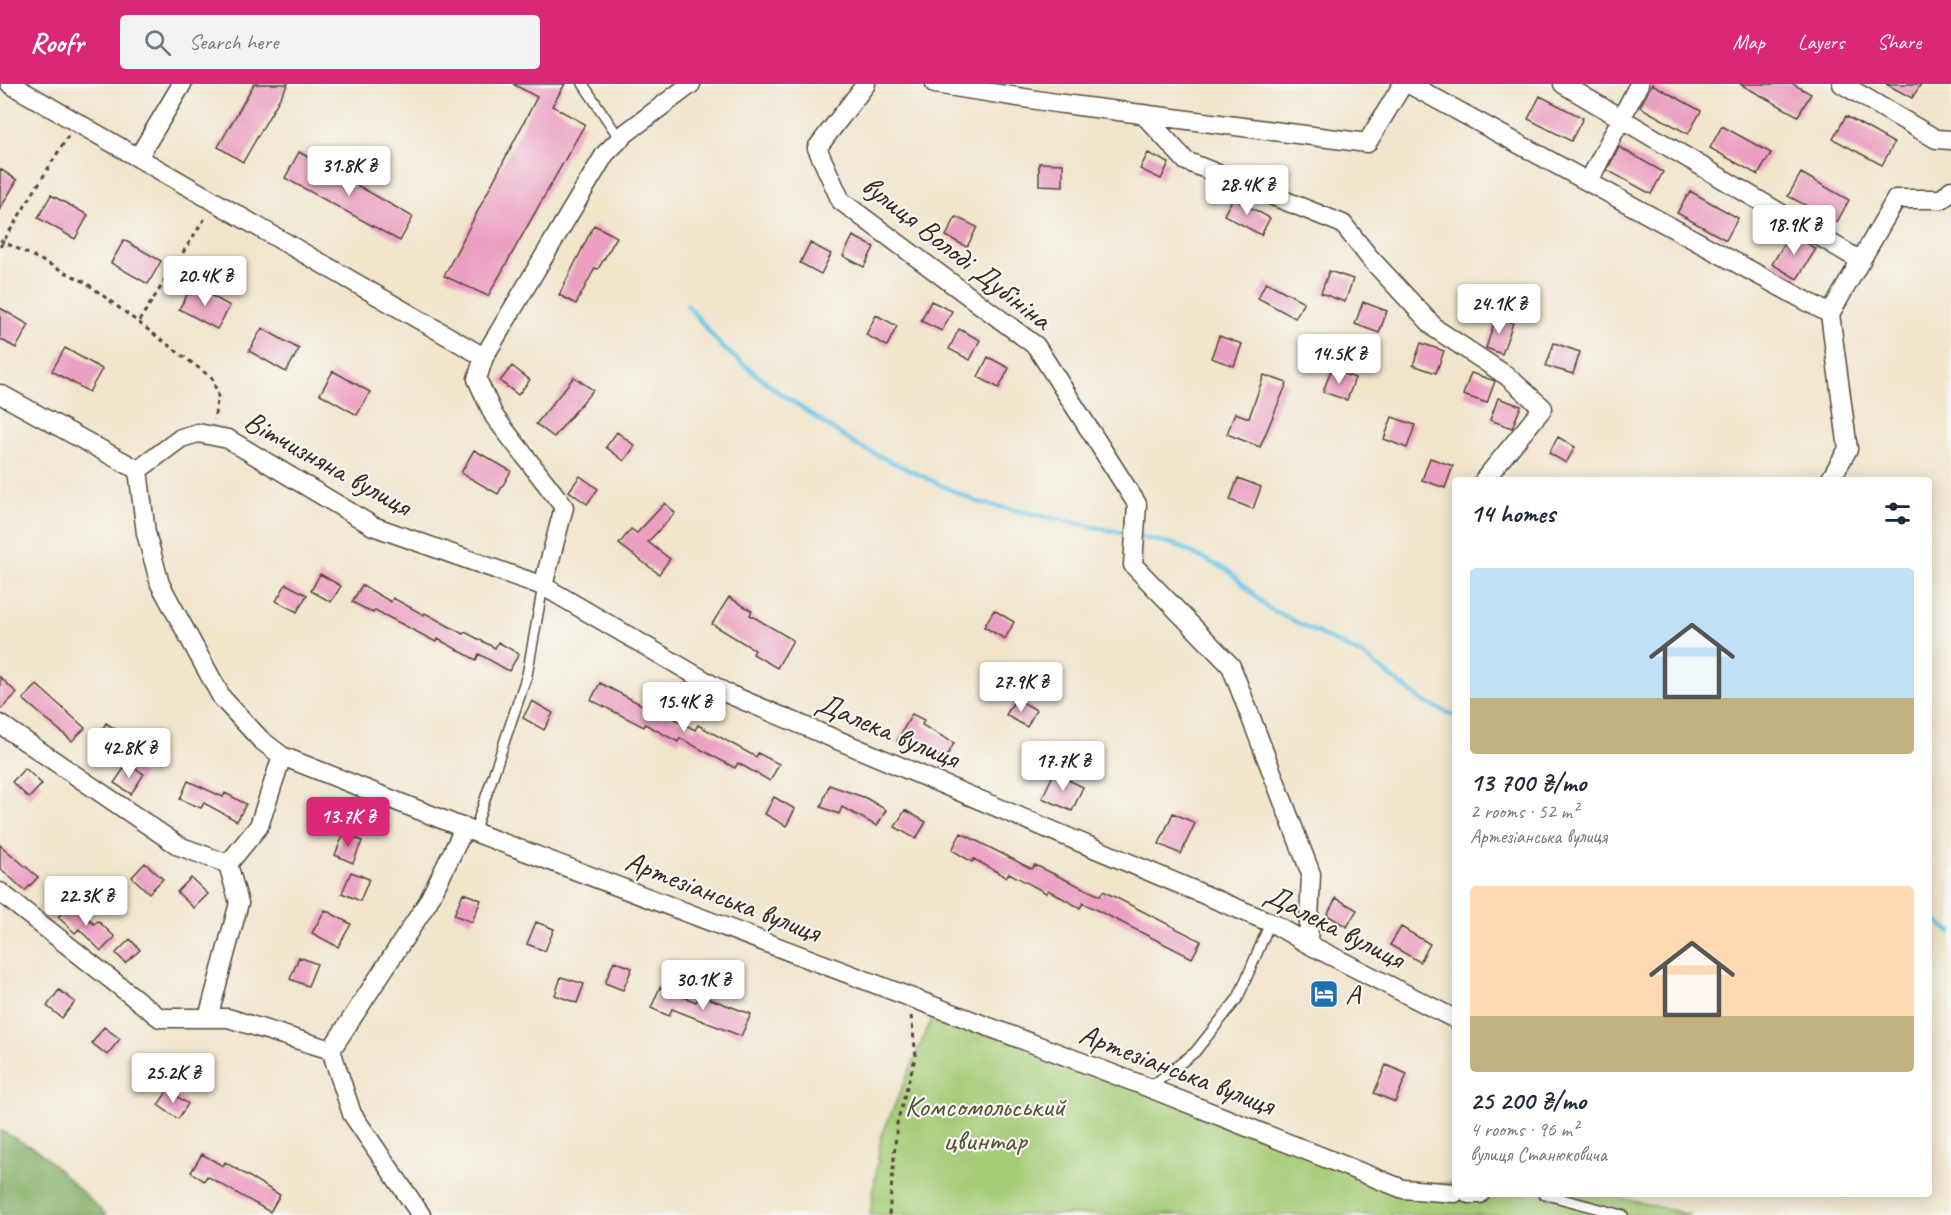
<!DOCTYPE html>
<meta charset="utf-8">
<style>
:root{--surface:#fff;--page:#f2f2f3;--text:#1f2937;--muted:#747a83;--accent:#db2777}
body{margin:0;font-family:Caveat,sans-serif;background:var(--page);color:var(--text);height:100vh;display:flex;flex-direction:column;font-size:22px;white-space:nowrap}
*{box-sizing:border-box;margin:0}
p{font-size:20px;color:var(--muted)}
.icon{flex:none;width:33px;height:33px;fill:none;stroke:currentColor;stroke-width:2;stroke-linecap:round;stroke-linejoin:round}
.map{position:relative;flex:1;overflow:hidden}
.drawer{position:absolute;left:1452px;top:393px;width:480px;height:720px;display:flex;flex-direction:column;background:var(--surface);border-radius:6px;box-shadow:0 3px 15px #0003}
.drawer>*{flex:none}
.price{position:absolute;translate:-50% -51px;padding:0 14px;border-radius:6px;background:#fff;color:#222;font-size:20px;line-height:39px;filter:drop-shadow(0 2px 3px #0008)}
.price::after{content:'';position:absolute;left:50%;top:36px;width:18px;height:14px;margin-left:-9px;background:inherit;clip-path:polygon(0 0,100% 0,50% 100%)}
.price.selected{background:var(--accent);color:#fff}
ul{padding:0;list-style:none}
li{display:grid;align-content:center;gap:12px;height:318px;padding:0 18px}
li span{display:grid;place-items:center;height:186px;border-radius:6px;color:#555}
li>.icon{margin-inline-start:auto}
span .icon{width:108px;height:108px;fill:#fffc;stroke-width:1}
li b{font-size:26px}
h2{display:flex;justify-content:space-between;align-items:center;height:72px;padding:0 18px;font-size:26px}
header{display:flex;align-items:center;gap:36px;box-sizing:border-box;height:84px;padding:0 30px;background:var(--accent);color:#fff}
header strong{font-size:28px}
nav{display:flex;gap:33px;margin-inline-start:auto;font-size:21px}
.search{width:420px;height:54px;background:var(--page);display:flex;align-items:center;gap:15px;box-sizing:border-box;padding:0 21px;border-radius:6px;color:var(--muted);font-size:22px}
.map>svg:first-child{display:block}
.green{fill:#a5cc77;stroke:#707b4a;stroke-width:1.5}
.forest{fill:#84b068;stroke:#606d43;stroke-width:1.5}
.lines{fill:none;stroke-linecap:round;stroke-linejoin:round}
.stream{stroke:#68c5e6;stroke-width:4.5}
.building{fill:#eb9fc1}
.service-casing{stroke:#564638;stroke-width:12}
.minor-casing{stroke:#564638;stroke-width:21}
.path{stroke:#564638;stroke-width:3;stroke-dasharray:4.5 4.5;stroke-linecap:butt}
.service{stroke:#fff;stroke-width:9}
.minor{stroke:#fff;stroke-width:18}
.labels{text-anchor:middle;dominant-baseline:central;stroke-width:4.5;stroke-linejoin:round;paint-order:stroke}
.street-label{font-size:30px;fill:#3b2a1e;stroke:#f6f6f2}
.poi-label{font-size:30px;fill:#3b2a1e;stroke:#f6f6f2;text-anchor:start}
.park-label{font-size:30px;fill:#565234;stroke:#f6f6f2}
</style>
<header>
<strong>Roofr</strong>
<div class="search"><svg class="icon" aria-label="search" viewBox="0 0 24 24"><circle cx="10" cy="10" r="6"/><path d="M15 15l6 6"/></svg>Search here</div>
<nav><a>Map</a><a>Layers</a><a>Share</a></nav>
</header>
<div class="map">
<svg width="1951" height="1131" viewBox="0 0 1951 1131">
<rect width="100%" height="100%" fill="#f6f6f2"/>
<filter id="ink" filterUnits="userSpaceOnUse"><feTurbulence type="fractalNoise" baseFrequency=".0167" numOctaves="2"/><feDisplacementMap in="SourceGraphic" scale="12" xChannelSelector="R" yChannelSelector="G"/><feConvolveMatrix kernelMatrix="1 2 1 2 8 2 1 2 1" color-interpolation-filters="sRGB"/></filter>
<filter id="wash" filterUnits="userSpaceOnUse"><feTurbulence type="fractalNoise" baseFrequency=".008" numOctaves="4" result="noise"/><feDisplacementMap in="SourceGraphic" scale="24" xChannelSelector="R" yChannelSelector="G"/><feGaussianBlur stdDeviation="1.35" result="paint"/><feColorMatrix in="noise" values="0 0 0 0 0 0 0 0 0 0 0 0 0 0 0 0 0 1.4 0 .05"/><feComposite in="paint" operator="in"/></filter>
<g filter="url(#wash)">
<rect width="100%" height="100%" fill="#f1e5cc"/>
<path class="green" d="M937,922L1403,1105L1455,1098V1110H1605L1691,1131H870L881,1053Z"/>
<path class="forest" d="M0,1046L40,1068L106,1131H0Z"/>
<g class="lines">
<path class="stream" d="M687,221L722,263L777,307L856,361L977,418L1132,451
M1140,453L1174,460L1229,487L1268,524L1364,572L1424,618L1455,632
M1929,831L1951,848"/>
</g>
<g id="blocks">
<path class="building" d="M254,0H288L243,78L218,63Z
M513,0H565L552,22L585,40L488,212L444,192L537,13Z
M1652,0L1701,27L1688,50L1640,23Z
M1740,0H1793L1811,10L1798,32Z
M1886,0H1921L1912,14Z
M1540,12L1583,34L1571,57L1528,35Z
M1846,32L1894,59L1882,81L1833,55Z
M1722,42L1771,69L1758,91L1710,64Z
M1619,63L1663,88L1651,110L1607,86Z
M299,68L413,133L400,157L285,94Z
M1148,69L1169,79L1161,95L1140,85Z
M1039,79L1063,80V102L1039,101Z
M0,85L17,96L0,125Z
M1801,89L1849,116L1837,138L1788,112Z
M1690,107L1738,134L1726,156L1677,129Z
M51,111L88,131L75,155L38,134Z
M1233,114L1270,134L1261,151L1224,131Z
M956,133L977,143L967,163L946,152Z
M594,141L617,153L598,185L595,184L576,220L559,211Z
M1791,149L1816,165L1797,195L1772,180Z
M853,152L874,163L864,183L843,172Z
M124,156L161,177L148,200L111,179Z
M810,159L831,170L821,190L800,179Z
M1329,187L1353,195L1345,218L1321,209Z
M1266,198L1304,218L1295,234L1258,214Z
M193,201L230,222L217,245L179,225Z
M931,217L952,227L942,247L921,237Z
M1363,218L1387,227L1379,249L1355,240Z
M0,224L29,241L16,264L0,255Z
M876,231L897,242L887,262L866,251Z
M1496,233L1513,239L1502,270L1486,264Z
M262,244L299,265L286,288L249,267Z
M959,245L980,256L970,276L949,265Z
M1219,252L1242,260L1234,282L1211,274Z
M1421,259L1444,267L1436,289L1413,281Z
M1554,259L1580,268L1573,290L1546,282Z
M65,264L102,285L89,308L52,287Z
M988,273L1009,284L999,304L978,293Z
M512,282L530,296L518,311L500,297Z
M1331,286L1355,294L1347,316L1323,308Z
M333,287L370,308L357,331L320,310Z
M1471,289L1495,297L1487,319L1463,311Z
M1264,291L1287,299L1260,363L1227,350L1235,329L1249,334Z
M574,293L593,306L554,353L536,340Z
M1498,314L1521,322L1512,344L1490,336Z
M1392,333L1415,341L1407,364L1384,355Z
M617,348L635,362L624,377L606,363Z
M1558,353L1575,363L1566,379L1549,369Z
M474,366L511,387L498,410L461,389Z
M1430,374L1453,382L1445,404L1422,396Z
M580,392L598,405L587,420L569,407Z
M1238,394L1261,403L1253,425L1230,416Z
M665,419L675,429L648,458L670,475L659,490L619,460L631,445L637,449Z
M320,490L341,502L331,518L311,507Z
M286,500L307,511L297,528L276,517Z
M362,501L391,518L393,514L424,531L425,529L463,550L465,548L495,564L498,558L519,570L509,587L479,570L476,576L438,555L436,558L375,526L373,529L352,518Z
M729,513L752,527L750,531L793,556L777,584L753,570L755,566L712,540Z
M994,526L1014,538L1005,555L984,543Z
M0,593L17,609L0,626Z
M600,599L665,633L666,630L695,646L698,641L756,673L758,669L779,680L770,697L738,679L735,684L680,654L678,658L645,640L644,643L591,616Z
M37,601L85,644L72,657L23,615Z
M1016,614L1036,626L1027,643L1006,631Z
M532,617L553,629L544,646L523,634Z
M912,630L924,636L922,641L954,659L945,676L913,658L910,663L897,657Z
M106,639L126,652L116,669L95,656Z
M127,680L144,690L131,710L114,699Z
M25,684L42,700L29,714L12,698Z
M1054,689L1083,703L1072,727L1042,714Z
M188,697L223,713L225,709L246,720L237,737L204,719L201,724L180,715Z
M829,701L866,714L886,726L877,742L842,723L839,730L821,723Z
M774,713L795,725L786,742L765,730Z
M905,726L926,738L916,755L895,743Z
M1173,729L1195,739L1181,770L1159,760Z
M344,749L362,757L353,779L335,771Z
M961,749L1032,785L1035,781L1100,812L1103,807L1201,857L1192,874L1083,819L1080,824L1048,806L1046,809L1009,789L1006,793L974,775L972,778L952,766Z
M0,761L38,793L25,807L0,784Z
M145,779L163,795L149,809L132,793Z
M351,788L369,795L360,817L342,809Z
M191,794L208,810L194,824L177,808Z
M463,809L481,816L472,838L454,831Z
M1336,814L1357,826L1347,843L1327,831Z
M72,818L94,840L98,837L115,853L101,867L79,845L75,849L58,833Z
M325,826L351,840L338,863L312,849Z
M536,838L554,845L545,867L527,860Z
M1401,843L1430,860L1420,878L1390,861Z
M130,855L140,866L125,879L116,869Z
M299,873L317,880L308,902L290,895Z
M614,877L632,884L623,906L605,899Z
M561,893L584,900L577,919L555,911Z
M660,903L696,918L699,911L751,930L741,952L672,925L669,932L651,924Z
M59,906L75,918L62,934L47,922Z
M104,943L120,955L107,971L92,959Z
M1386,981L1407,990L1395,1018L1374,1009Z
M168,1006L188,1020L178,1035L158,1021Z
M202,1070L223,1082L225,1078L280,1111L270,1128L207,1092L204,1097L191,1088Z"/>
</g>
</g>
<g filter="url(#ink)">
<use href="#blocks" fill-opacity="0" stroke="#564638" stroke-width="1.5"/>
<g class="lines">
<g class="service-casing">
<path id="service" d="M583,0L620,55
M474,748L527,591L543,502
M1149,1004L1195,968L1238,914L1270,839
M1543,1110L1623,1131"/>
</g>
<g class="minor-casing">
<path id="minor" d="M10,0L484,273
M866,0L817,64L841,117L1036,262L1137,420L1133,481L1231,582L1311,790L1308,860
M935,0L1056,19L1367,59L1403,0
M1409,0L1830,230L1896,115H1942L1951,106
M1563,0L1861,177
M1842,0L1936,55L1951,56
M1143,30L1186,77L1343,140L1369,173L1436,245L1507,292L1543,324L1484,396
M139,72L182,0
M1589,97L1639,0
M0,310L138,386
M138,386L146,449L160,500L222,614L261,656L282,672L474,748L1142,1001L1403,1105L1455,1109
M138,386L181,354L198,349L228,355L373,442L543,502L726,609L1274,840L1308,860L1455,935
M1830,396L1848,365L1830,230
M543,502L564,423L494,332L477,295L484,273L605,70L626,49L691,0
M0,640L179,762L228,780
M228,780L259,742L282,672
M0,808L160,934H228L331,966
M208,934L239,819L228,780
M1469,1110H1480
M421,1131L352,1030L331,966L428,818L465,743"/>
</g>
<path class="path" d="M0,156L85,198L212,294L218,311L214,336
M0,163L68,52
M139,237L207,131
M889,1131L897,1039L916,971L911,932"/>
<use href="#service" class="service"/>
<use href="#minor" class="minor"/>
</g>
</g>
<defs>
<g id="hotel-square" transform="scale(1.5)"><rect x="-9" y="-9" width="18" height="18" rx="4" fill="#1f6fb2" stroke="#f6f6f2"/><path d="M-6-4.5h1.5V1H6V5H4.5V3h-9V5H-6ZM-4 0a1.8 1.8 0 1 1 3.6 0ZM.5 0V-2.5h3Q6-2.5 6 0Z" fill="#fff"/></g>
</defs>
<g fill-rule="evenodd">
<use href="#hotel-square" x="1324" y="910"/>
</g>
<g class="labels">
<g class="street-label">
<text transform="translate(957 168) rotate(38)">вулиця Володі Дубініна</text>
<text transform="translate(328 379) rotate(29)">Вітчизняна вулиця</text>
<text transform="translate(888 646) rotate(23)">Далека вулиця</text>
<text transform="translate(723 812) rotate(21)">Артезіанська вулиця</text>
<text transform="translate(1335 842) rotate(27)">Далека вулиця</text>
<text transform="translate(1177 985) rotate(21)">Артезіанська вулиця</text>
</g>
<g class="poi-label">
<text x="1345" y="910">А</text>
</g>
<g class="park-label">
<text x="985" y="1022">Комсомольський<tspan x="985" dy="34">цвинтар</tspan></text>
</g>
</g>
</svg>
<b class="price" style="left:349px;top:113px">31.8K ₴</b>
<b class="price" style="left:1247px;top:132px">28.4K ₴</b>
<b class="price" style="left:1794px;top:172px">18.9K ₴</b>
<b class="price" style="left:205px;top:223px">20.4K ₴</b>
<b class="price" style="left:1499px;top:251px">24.1K ₴</b>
<b class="price" style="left:1339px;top:301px">14.5K ₴</b>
<b class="price" style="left:1021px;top:629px">27.9K ₴</b>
<b class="price" style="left:684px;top:649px">15.4K ₴</b>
<b class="price" style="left:129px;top:695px">42.8K ₴</b>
<b class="price" style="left:1063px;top:708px">17.7K ₴</b>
<b class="price selected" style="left:348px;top:764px">13.7K ₴</b>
<b class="price" style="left:86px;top:843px">22.3K ₴</b>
<b class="price" style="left:703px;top:927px">30.1K ₴</b>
<b class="price" style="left:173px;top:1020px">25.2K ₴</b>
<section class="drawer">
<h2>14 homes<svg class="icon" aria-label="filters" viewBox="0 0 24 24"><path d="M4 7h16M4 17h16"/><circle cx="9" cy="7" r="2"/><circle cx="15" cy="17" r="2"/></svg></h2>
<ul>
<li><span style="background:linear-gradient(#bfe0f5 70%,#c2b280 0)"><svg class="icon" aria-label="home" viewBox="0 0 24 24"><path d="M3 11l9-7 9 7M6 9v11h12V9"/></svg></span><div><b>13 700 ₴/mo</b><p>2 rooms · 52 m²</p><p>Артезіанська вулиця</p></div></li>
<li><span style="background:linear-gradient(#ffd9b3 70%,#c2b280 0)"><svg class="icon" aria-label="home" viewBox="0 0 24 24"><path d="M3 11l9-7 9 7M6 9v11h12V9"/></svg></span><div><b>25 200 ₴/mo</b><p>4 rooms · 96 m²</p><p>вулиця Станюковича</p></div></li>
</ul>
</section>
</div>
